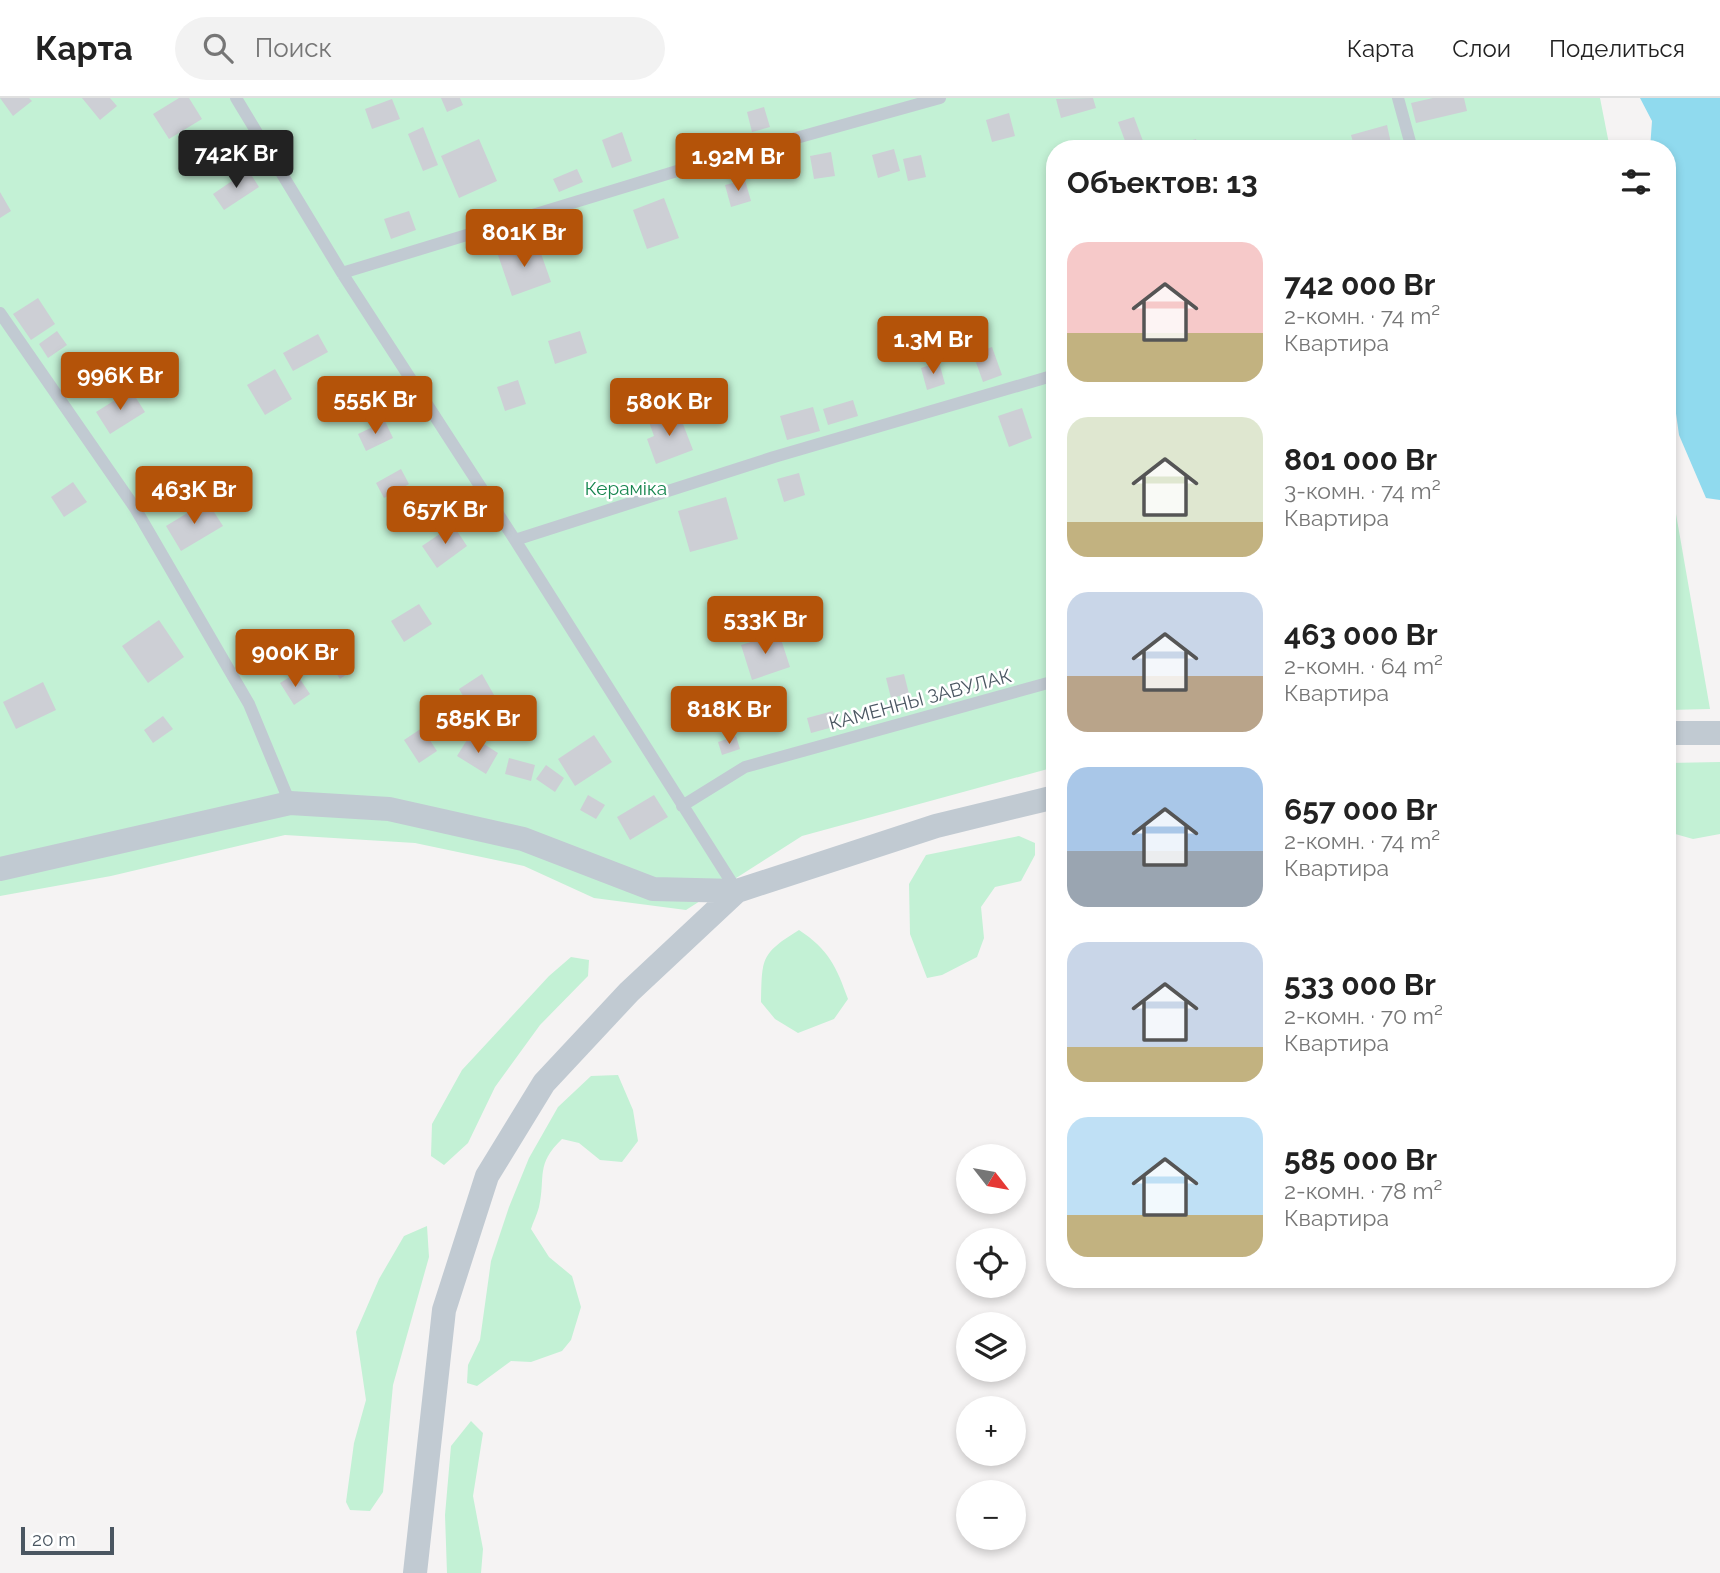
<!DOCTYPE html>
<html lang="ru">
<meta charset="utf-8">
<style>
:root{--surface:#fff;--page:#f2f2f2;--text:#222;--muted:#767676;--line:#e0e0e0;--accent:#b45309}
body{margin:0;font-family:Raleway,sans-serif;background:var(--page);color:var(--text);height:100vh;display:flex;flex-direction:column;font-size:26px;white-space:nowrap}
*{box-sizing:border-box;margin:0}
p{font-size:23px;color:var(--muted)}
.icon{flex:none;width:38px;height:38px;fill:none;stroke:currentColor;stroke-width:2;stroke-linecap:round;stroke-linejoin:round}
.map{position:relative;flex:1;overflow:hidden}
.panel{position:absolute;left:1046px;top:42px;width:630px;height:1148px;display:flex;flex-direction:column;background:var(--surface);border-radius:28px;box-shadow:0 4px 10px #0003}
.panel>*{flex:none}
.needle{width:46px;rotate:121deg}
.controls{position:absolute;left:956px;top:1046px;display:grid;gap:14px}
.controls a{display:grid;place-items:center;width:70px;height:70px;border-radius:50%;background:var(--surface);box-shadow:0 4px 10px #0003;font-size:35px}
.scale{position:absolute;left:21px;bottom:18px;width:93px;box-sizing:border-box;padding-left:7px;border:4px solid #4a5661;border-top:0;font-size:19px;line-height:24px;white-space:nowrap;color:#4a5661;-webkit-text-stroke:5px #fff;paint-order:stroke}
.price{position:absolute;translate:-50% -60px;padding:0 16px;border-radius:7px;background:var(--accent);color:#fff;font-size:23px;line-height:46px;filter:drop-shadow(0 2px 4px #0008)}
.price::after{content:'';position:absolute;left:50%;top:42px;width:21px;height:16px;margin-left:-10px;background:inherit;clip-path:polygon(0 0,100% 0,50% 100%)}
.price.on{background:#222;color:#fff}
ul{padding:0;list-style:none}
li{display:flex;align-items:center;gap:21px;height:175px;padding:0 21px}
li span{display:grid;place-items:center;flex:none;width:196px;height:140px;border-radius:21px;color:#555}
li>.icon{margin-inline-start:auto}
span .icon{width:84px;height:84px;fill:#fffc;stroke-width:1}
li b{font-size:30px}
h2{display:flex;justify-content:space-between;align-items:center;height:84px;padding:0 21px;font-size:30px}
header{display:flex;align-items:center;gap:42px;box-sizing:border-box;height:98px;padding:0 35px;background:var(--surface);border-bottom:2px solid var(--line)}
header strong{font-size:33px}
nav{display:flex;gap:38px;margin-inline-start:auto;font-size:24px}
.search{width:490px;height:63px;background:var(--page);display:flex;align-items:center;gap:18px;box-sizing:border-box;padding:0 24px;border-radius:38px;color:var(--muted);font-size:26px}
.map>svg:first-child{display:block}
.green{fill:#c3f1d5}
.water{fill:#90daee}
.building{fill:#cdcfd5}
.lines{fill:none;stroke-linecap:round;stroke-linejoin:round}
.service{stroke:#c1cad2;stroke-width:12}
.minor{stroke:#c1cad2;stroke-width:24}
.labels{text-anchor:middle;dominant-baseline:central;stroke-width:5;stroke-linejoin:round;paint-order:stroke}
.park-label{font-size:19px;fill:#17864f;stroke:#fff}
.street-label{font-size:19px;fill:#4a5661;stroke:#fff}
</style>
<header>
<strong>Карта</strong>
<div class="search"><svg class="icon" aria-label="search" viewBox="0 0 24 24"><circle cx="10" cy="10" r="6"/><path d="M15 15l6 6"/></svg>Поиск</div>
<nav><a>Карта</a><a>Слои</a><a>Поделиться</a></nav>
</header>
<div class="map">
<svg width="1720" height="1475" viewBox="0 0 1720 1475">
<rect width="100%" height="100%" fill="#f5f3f3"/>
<path class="green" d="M0,0H1600L1610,51H1055V669L802,738L686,812L594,800L524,768L415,745L285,737L111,778L0,798Z
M1668,370L1710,611L1668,612Z
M1720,664V736L1693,741L1668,734V665Z
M1019,738L1035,745V757L1021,783L995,789L981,809L984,840L977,859L942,877L927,880L910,836L909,786L926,757Z
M799,832C829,852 836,868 848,901L834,921L798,935L775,921L761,904C762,861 760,856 799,832Z
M571,859L589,862L588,878L540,927L495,989L468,1045L444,1067L431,1058L432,1026L462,972L549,878Z
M618,977L633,1012L638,1043L622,1064L600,1062L579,1045L562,1041C535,1067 546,1078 539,1109C537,1117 533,1124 531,1131L549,1159L572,1178L581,1209L571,1242L562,1253L531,1264L511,1263L477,1288L467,1285L468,1267L480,1242L491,1163L509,1109L529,1060L558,1009L591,978Z
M427,1128L429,1159L393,1287L383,1394L370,1413L350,1412L346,1404L354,1345L366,1302L356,1234L379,1181L404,1138Z
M471,1323L483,1335L473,1398L483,1451L481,1475H447L445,1417L451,1348Z"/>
<path class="water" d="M1640,0H1720V402L1706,400L1679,337L1672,287V170L1668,163V51H1650L1652,23Z"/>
<path class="building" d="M0,0H29L32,3L13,18Z
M82,0H110L117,8L100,22Z
M179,0H189L202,21L169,41L153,16Z
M441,0H460L463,7L447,14Z
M1093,0L1096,10L1061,20L1056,1Z
M1433,0H1464L1467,13L1416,25L1411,5Z
M392,1L400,21L372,31L365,11Z
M764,9L770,29L752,34L747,14Z
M1009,15L1015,38L992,44L986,22Z
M1134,19L1146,51H1128L1118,24Z
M1387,27L1392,50L1355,51L1351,37Z
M423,29L438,67L423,73L408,36Z
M622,34L632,63L612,70L602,42Z
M479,41L497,83L459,100L441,58Z
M1196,41L1199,51H1165V50Z
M894,51L900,73L878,80L872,57Z
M831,54L835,78L814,81L810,58Z
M921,57L926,79L908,83L903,61Z
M577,71L583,84L559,94L553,81Z
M248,72L259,89L224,112L213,96Z
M745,82L751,103L731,109L725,87Z
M0,94L11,113L0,120Z
M664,100L679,140L647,151L633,112Z
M409,113L416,132L391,141L384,121Z
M537,144L551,184L512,198L498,157Z
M38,200L55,226L31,242L13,216Z
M57,233L67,247L48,260L39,246Z
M580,233L587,255L555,266L548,243Z
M318,236L328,254L293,273L283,255Z
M992,249L1002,277L983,284L973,256Z
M939,264L945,286L927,292L921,270Z
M275,271L292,301L265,317L247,287Z
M518,282L526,306L505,313L497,289Z
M131,292L145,314L110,336L96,314Z
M853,302L858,318L828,327L823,311Z
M813,309L820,333L787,342L780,318Z
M1022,310L1032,340L1009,349L998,318Z
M678,313L693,352L656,366L647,341L654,338L649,324Z
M385,323L393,340L366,353L358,336Z
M401,371L409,386L384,400L376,385Z
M799,375L805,397L784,404L777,381Z
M73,384L87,404L64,419L51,399Z
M726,399L738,441L690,454L678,413Z
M207,403L223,428L181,453L166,428Z
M453,427L467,448L437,470L422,448Z
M419,506L432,526L404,544L391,523Z
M159,522L184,559L148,585L122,548Z
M779,535L790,569L752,582L741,547Z
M335,550L351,573L340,581L325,558Z
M296,575L310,596L294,607L280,585Z
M482,576L498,604L475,618L459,591Z
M904,576L909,596L891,600L886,580Z
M43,584L56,612L16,631L3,604Z
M460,603L472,623L449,637L437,617Z
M833,613L837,628L811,635L807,620Z
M163,618L173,631L153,645L144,632Z
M422,630L437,653L419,665L404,642Z
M470,637L498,655L486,676L457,658Z
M594,637L612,664L575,688L558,661Z
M736,638L740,651L722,657L718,644Z
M509,660L535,667L531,683L505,676Z
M546,667L564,680L555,694L536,681Z
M588,697L605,707L596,721L580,712Z
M654,697L668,719L630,742L617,719Z"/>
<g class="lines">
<path class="service" d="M236,0L342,175L515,442L737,793
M1398,0L1412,51
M342,175L677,73L940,0
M0,215L135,410L249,606L290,705
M515,442L774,359L1055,277
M682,708L745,669L1055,583"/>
<path class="minor" d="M1668,635H1720
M0,771L290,705L389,711L523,741L653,791L737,793
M415,1475L444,1212L487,1078L544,985L629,894L737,793L936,728L1055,699"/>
</g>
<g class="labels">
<g class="park-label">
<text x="626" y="390">Кераміка</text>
</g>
<g class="street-label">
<text transform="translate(920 601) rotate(-15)">КАМЕННЫ ЗАВУЛАК</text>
</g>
</g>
</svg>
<div class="controls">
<a><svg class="needle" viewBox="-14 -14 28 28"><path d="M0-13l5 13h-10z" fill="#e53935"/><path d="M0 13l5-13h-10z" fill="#767676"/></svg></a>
<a><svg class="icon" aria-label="locate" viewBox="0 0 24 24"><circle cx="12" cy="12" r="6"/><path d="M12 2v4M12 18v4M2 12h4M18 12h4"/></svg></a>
<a><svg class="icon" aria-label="layers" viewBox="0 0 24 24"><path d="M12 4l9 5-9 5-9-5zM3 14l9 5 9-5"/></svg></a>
<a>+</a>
<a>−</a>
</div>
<div class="scale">20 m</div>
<b class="price on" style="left:236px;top:92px">742K Br</b>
<b class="price" style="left:738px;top:95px">1.92M Br</b>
<b class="price" style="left:524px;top:171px">801K Br</b>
<b class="price" style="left:933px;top:278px">1.3M Br</b>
<b class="price" style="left:120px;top:314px">996K Br</b>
<b class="price" style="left:375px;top:338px">555K Br</b>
<b class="price" style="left:669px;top:340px">580K Br</b>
<b class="price" style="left:194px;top:428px">463K Br</b>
<b class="price" style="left:445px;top:448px">657K Br</b>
<b class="price" style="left:765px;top:558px">533K Br</b>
<b class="price" style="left:295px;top:591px">900K Br</b>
<b class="price" style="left:729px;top:648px">818K Br</b>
<b class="price" style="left:478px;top:657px">585K Br</b>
<section class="panel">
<h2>Объектов: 13<svg class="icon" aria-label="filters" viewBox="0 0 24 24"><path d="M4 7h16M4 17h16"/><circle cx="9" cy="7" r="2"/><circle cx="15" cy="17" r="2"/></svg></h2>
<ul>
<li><span style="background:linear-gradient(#f6c9c9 65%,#c2b280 0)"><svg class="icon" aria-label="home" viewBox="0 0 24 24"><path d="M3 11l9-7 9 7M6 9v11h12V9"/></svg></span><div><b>742 000 Br</b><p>2-комн. · 74 m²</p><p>Квартира</p></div></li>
<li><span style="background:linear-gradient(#dfe7d0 75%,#c2b280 0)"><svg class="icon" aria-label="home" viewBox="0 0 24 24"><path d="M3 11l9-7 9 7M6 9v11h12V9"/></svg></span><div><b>801 000 Br</b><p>3-комн. · 74 m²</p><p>Квартира</p></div></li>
<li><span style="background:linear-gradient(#c9d6e8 60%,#b9a48a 0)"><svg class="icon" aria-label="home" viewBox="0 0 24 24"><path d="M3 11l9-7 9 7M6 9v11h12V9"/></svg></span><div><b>463 000 Br</b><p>2-комн. · 64 m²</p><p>Квартира</p></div></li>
<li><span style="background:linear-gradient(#a9c7e8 60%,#9aa5b1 0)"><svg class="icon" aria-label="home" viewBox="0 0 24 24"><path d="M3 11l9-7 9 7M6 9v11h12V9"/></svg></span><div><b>657 000 Br</b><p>2-комн. · 74 m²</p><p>Квартира</p></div></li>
<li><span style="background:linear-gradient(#c9d6e8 75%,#c2b280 0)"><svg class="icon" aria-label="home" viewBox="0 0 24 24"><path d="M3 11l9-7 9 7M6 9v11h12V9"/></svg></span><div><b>533 000 Br</b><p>2-комн. · 70 m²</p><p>Квартира</p></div></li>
<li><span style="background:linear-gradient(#bfe0f5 70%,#c2b280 0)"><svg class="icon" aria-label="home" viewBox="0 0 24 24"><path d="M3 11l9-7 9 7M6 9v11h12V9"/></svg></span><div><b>585 000 Br</b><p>2-комн. · 78 m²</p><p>Квартира</p></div></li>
</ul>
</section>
</div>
